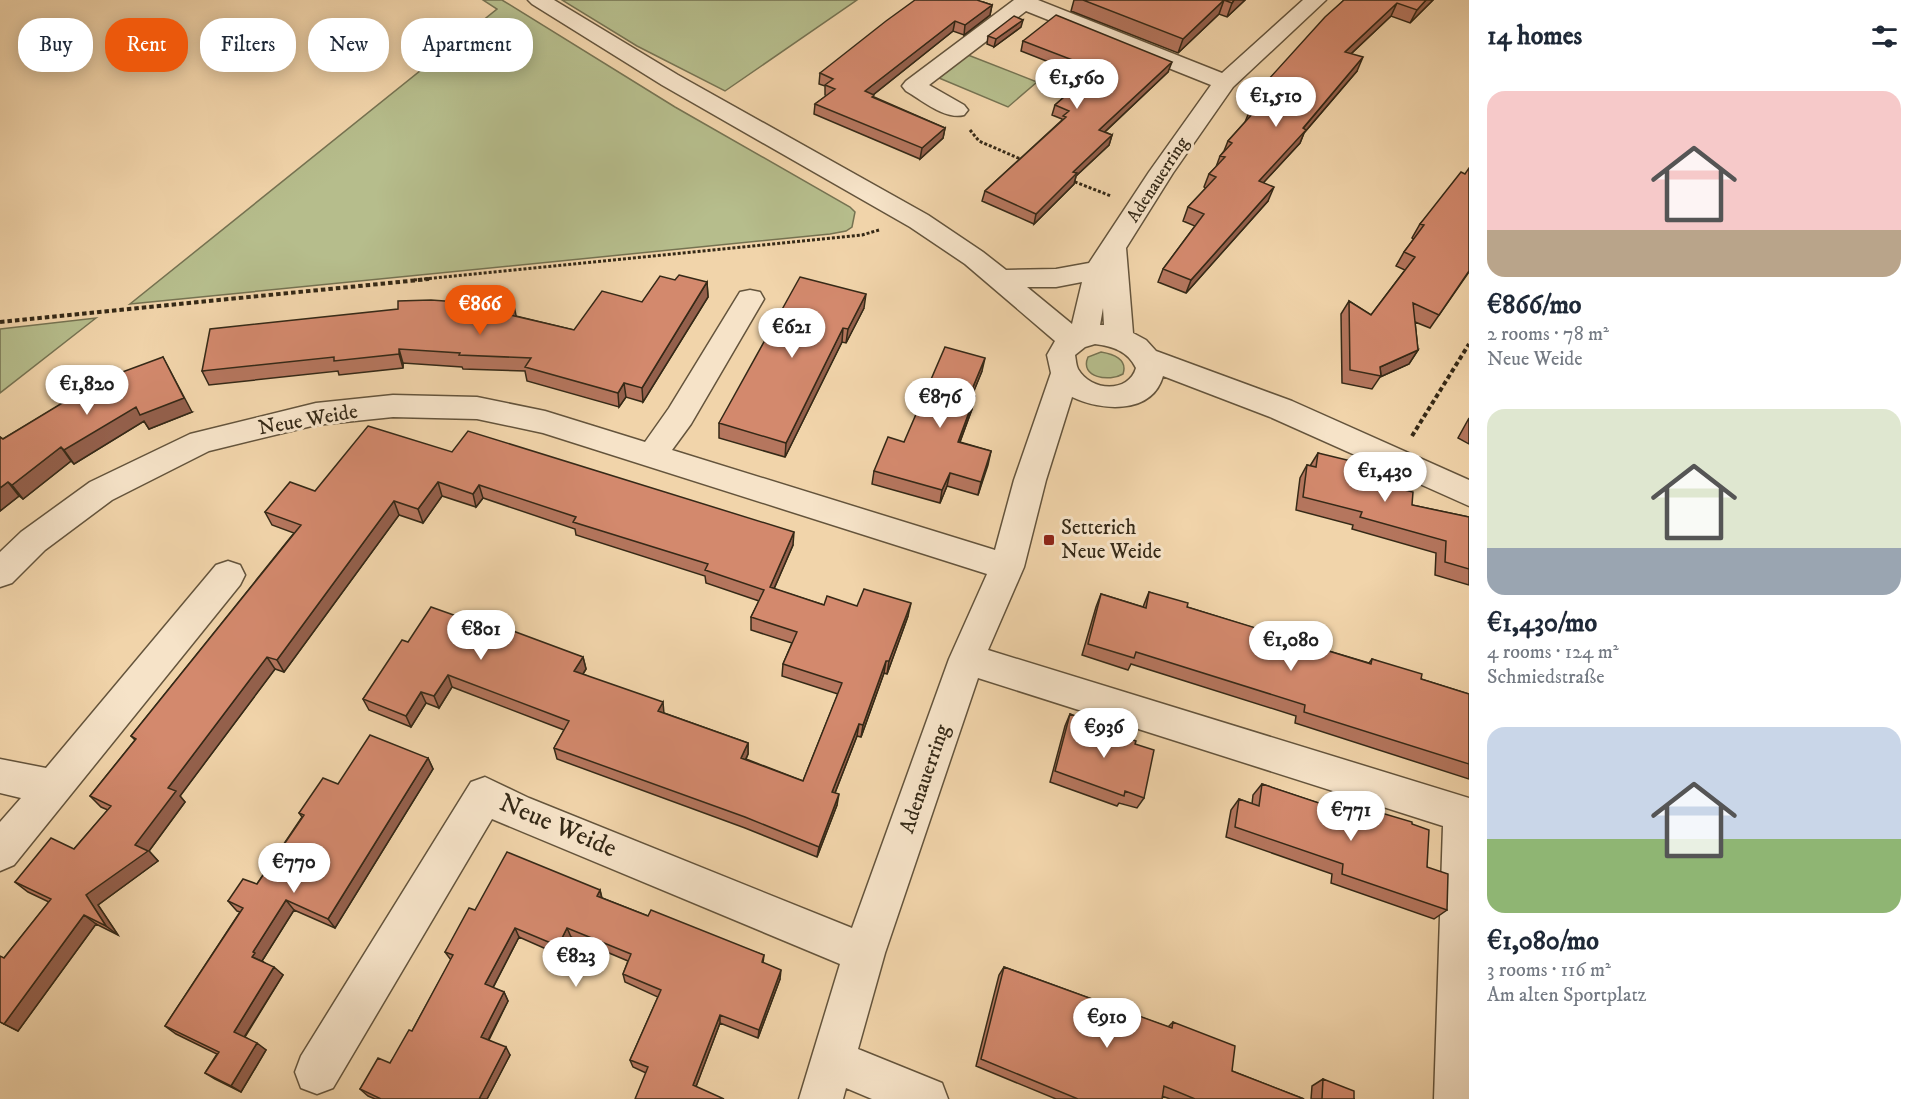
<!DOCTYPE html>
<meta charset="utf-8">
<style>
:root{--surface:#fff;--page:#f6f6f7;--text:#1f2937;--muted:#747a83;--accent:#ea580c}
body{margin:0;font-family:"IM FELL DW Pica",serif;background:var(--page);color:var(--text);height:100vh;display:flex;flex-direction:column;font-size:22px;white-space:nowrap}
*{box-sizing:border-box;margin:0}
p{font-size:20px;color:var(--muted)}
.icon{flex:none;width:33px;height:33px;fill:none;stroke:currentColor;stroke-width:2;stroke-linecap:round;stroke-linejoin:round}
.map{position:relative;flex:1;overflow:hidden}
.side{display:flex;flex-direction:column;background:var(--surface);width:450px}
.side>*{flex:none}
.top-card{position:absolute;left:18px;top:18px;width:570px;height:54px;display:flex;gap:12px}
.price{position:absolute;translate:-50% -51px;padding:0 14px;border-radius:21px;background:#fff;color:#222;font-size:20px;line-height:39px;filter:drop-shadow(0 2px 3px #0008)}
.price::after{content:'';position:absolute;left:50%;top:36px;width:18px;height:14px;margin-left:-9px;background:inherit;clip-path:polygon(0 0,100% 0,50% 100%)}
.price.active{background:var(--accent);color:#fff}
ul{padding:0;list-style:none}
li{display:grid;align-content:center;gap:12px;height:318px;padding:0 18px}
li span{display:grid;place-items:center;height:186px;border-radius:18px;color:#555}
li>.icon{margin-inline-start:auto}
span .icon{width:108px;height:108px;fill:#fffc;stroke-width:1}
li b{font-size:26px}
h2{display:flex;justify-content:space-between;align-items:center;height:72px;padding:0 18px;font-size:26px}
.pill{padding:0 21px;border-radius:24px;background:var(--surface);box-shadow:0 3px 15px #0003;font-size:21px;line-height:54px}
.pill.active{background:var(--accent);color:#fff}
main{display:flex;flex:1;min-height:0}
.map>svg:first-child{display:block}
.green{fill:#b6bd8c;stroke:#767352;stroke-width:1.5}
.lines{fill:none;stroke-linecap:round;stroke-linejoin:round}
.minor-casing{stroke:#64543c;stroke-width:3}
.path-far1{stroke:#352917;stroke-width:3;stroke-dasharray:3 2;stroke-linecap:butt}
.path{stroke:#352917;stroke-width:4;stroke-dasharray:4.5 3;stroke-linecap:butt}
.minor{fill:#f6e3c8;fill-rule:evenodd}
.wall{fill:#b5765e;stroke:#352917;stroke-width:1.5}
.shaded-wall{fill:#94604c;stroke:#352917;stroke-width:1.5}
.building{fill:#d3896d;stroke:#352917;stroke-width:1.5}
.poi-dot{fill:#8f2418;stroke:#f6e3c8;stroke-width:2}
.labels{text-anchor:middle;dominant-baseline:central;stroke-width:6;stroke-linejoin:round;paint-order:stroke}
.far-street-label{font-size:18px;fill:#352917;stroke:#f6e3c8}
.street-label{font-size:21px;fill:#352917;stroke:#f6e3c8}
.poi-label{font-size:21px;fill:#352917;stroke:#f6e3c8;text-anchor:start}
.near-street-label{font-size:26px;fill:#352917;stroke:#f6e3c8}
</style>
<main>
<div class="map">
<svg width="1469" height="1099" viewBox="0 0 1469 1099">
<rect width="100%" height="100%" fill="#f1d4aa"/>
<filter id="stains"><feTurbulence type="fractalNoise" baseFrequency=".00333" numOctaves="4"/><feColorMatrix values="0 0 0 0 .2 0 0 0 0 .09 0 0 0 0 .02 0 0 0 .5 -.17"/></filter>
<radialGradient id="worn" r=".72"><stop offset=".6" stop-color="#630" stop-opacity="0"/><stop offset="1" stop-color="#630" stop-opacity=".3"/></radialGradient>
<path class="green" d="M483,0H502L675,107L850,207L855,212L852,227L846,231L830,234L130,304L497,9Z
M562,0H857L725,91L637,46Z
M968,55L1037,82L1008,107L939,78Z
M96,318L0,393V329Z
M1101,352C1113,354 1128,359 1123,374C1110,382 1079,378 1088,357Z"/>
<g class="lines">
<g class="minor-casing">
<path id="minor" d="M528,0H554L678,75L928,215L983,252L1006,270L1056,269L1089,263L1149,172L1211,85L1026,11L929,85L964,105L968,110L964,115C945,120 923,101 906,91L902,86L906,81L1014,0H1038L1222,73L1303,0H1326L1233,87L1173,173L1126,248L1133,333L1146,340L1156,351L1292,401L1469,480V506L1270,417L1163,376C1152,415 1101,411 1072,397L1046,480L1024,567L988,650L1469,798V1099H1434L1443,826L978,678L885,953L858,1049L942,1083L948,1099H872L846,1088L843,1099H799L840,964L492,819L333,1088L317,1094L301,1088L295,1072L301,1056L471,782L485,777L529,798L852,928L949,659L987,574L543,433L477,419L393,417L316,425L209,451L112,500L45,550L12,583L0,587V552L21,532L90,482L190,434L316,403L393,395L477,397L545,411L645,442L669,408L740,292L750,290L760,292L764,299L691,424L672,450L995,550L1014,480L1051,373L1047,355L1055,341L965,264L910,227L662,85L532,4ZM1082,282L1072,324L1027,287H1056ZM1103,308L1104,325H1100ZM1095,344C1112,346 1128,351 1136,368C1129,393 1091,392 1078,369C1076,365 1076,360 1075,355L1085,347Z
M228,561L240,565L245,575L240,585L14,865L0,871V822L21,798L0,793V759L46,768L216,565Z"/>
</g>
<path class="path-far1" d="M970,130L979,141L1025,161
M1070,180L1111,196
M414,280L862,235L879,230"/>
<path class="path" d="M0,322L429,279
M1412,436L1469,344"/>
<use href="#minor" class="minor"/>
</g>
<path class="wall" d="M1074,0H1245L1227,17L1219,14L1178,53L1071,11Z
M1344,0H1433L1410,23L1391,16L1351,54L1357,71L1304,133L1300,143L1263,183L1268,201L1186,293L1158,282L1163,269L1195,226L1183,221L1188,207L1206,188L1204,187L1209,174L1216,167L1220,156L1224,151L1228,141L1245,122L1250,110L1254,105H1253L1258,91Z
M983,2L992,5L990,15L964,35L953,31L873,95L874,97L945,128L943,138L920,159L814,114L815,104L826,96L825,95V86L819,84L820,73Z
M1021,27L994,47L987,44L988,36Z
M1023,41L1168,72L1105,132L1112,135L1109,145L1076,176L1074,184L1034,224L982,201L985,191L1062,120V119L1052,115L1055,105L1087,77L1021,51Z
M1465,174L1469,272L1430,328L1415,322L1418,350L1409,364L1380,377L1372,389L1342,383L1341,314L1349,301L1371,315L1405,270L1396,266L1404,252L1414,239L1412,238L1420,224Z
M675,280L707,282L708,297L643,402L626,397L619,407L527,381L525,371L463,369L462,367L403,363V368L339,375L338,371L209,385L202,371L516,316L574,330L642,302Z
M864,308L846,343L842,342L785,457L719,438V423Z
M982,371L972,395V409L960,442L991,451L978,495L947,486L940,503L872,484L874,471Z
M79,388L192,412L149,429L144,421L74,464L71,461L23,499L19,496L0,511V437L3,439L82,392Z
M1469,418V444L1458,438Z
M452,452L793,545L774,589L824,605L857,606L908,616L887,674L884,673L861,737L857,736L835,793L837,805L817,857L745,828L557,759L554,748L564,730L452,687L439,708L426,703L411,727L369,710L363,699L408,642L510,635L583,657L586,669L583,674L664,713L748,743V754L746,759L803,781L838,694L782,676L783,664L792,643L751,630V617L759,601L706,583L705,576L576,535L575,529L483,498L476,507L442,496L423,523L399,515L284,672L275,669L180,796L185,802L149,851L158,861L98,905L118,935L96,924L18,1031L0,1022L4,958L49,902L28,892L15,882L74,849L108,810L101,807L90,796L135,740L131,736L294,533L272,525L265,512L315,491Z
M1318,453L1404,490L1412,505L1469,517V585L1435,575L1436,553L1352,529L1353,525L1296,510L1300,478L1307,465L1310,466Z
M1149,592L1187,607L1270,633L1272,629L1312,646L1369,663L1372,659L1421,679L1469,694V779L1295,723L1296,716L1131,664L1128,670L1082,655L1096,607L1101,594L1143,607Z
M1070,714L1102,730L1135,744L1144,798L1137,808L1119,803L1117,806L1050,782L1065,726Z
M428,758L433,769L335,928L294,910L262,961L283,975L245,1037L266,1050L241,1092L215,1079L205,1073L217,1054L176,1034L165,1026L240,912L237,911L228,901L257,884L302,817L299,813L338,784Z
M1262,784L1360,817L1368,809L1412,824L1427,867L1447,910L1434,919L1331,883L1332,874L1226,837L1231,810L1239,799L1252,804L1253,795Z
M600,890L602,898L648,916L764,955L763,963L780,979L758,1038L720,1023L696,1086L646,1073L633,1067L630,1060L658,997L625,982L623,974L628,961L571,937L562,956L519,937L493,988L504,992L508,1001L489,1040L510,1055L487,1099H375L368,1096L360,1089L390,1063L412,1031L451,960L445,952L475,910Z
M1004,967L1168,1027L1173,1022L1232,1071L1304,1099H1170L1162,1096V1099H1056L976,1066L999,975Z
M1323,1079L1354,1099H1355H1311L1312,1086Z"/>
<path class="shaded-wall" d="M1224,0L1219,14L1178,53L1183,39Z
M1234,0H1245L1227,17L1232,3Z
M1426,0H1433L1410,23L1417,10Z
M1397,3L1391,16L1339,65L1345,52Z
M992,5L990,15L964,35L965,25Z
M1023,20L1021,27L994,47L996,39Z
M955,21L953,31L864,102L865,91Z
M1363,57L1357,71L1304,133L1300,143L1253,194L1259,181Z
M1172,62L1168,72L1096,140L1099,130Z
M945,128L943,138L920,159L922,148Z
M1112,135L1109,145L1076,176L1074,184L1034,224L1036,214L1073,172Z
M1274,187L1268,201L1186,293L1191,280Z
M707,282L708,297L643,402L642,388Z
M866,294L864,308L846,343L848,329Z
M514,306L517,320L510,315Z
M843,328L842,342L785,457L786,443Z
M399,349L403,363V368L399,354Z
M1418,350L1409,364L1380,377L1381,376L1380,367Z
M163,357L192,412L149,429L144,421L74,464L64,450Z
M985,358L982,371L967,408L970,394Z
M624,383L626,397L619,407L618,393Z
M975,396L972,409L955,455L958,442Z
M61,447L71,461L23,499L12,485Z
M991,451L988,465L978,495L981,482Z
M950,473L947,486L940,503L942,490Z
M8,482L19,496L0,511V488Z
M438,482L442,496L423,523L418,509Z
M479,485L483,498L476,507L473,494Z
M394,501L399,515L284,672L277,660Z
M794,532L793,545L769,600L770,587Z
M911,603L908,616L887,674L889,661Z
M267,657L275,669L180,796L185,802L149,851L158,861L98,905L118,935L106,926L86,895L135,845L168,788Z
M583,657L586,669L577,683L574,671Z
M886,661L884,673L861,737L863,725Z
M448,675L452,687L439,708L434,696Z
M421,692L426,703L411,727L406,716Z
M663,702L664,714L658,711Z
M859,724L857,736L831,803L832,792Z
M748,743V754L741,769V758Z
M428,758L433,769L335,928L328,919Z
M839,794L837,805L817,857L819,847Z
M600,890L602,900L597,896Z
M286,900L294,910L262,961L264,962L252,957L253,952Z
M84,915L96,924L18,1031L4,1024Z
M515,928L519,937L490,993L485,984Z
M567,928L571,937L562,956L558,946Z
M274,967L283,975L243,1039L234,1032Z
M781,970L780,979L758,1038L759,1030Z
M504,992L508,1001L486,1044L481,1037Z
M720,1015V1023L694,1092L693,1085Z
M257,1043L266,1050L241,1092L231,1086Z
M506,1047L510,1055L487,1099H479Z"/>
<path class="building" d="M915,0H977L992,5L965,25L955,21L865,91L874,95L872,97L945,128L922,148L815,104L835,89L825,85L833,79L820,73L886,21Z
M1083,0H1224L1183,39Z
M1224,0H1234L1232,3Z
M1344,0H1426L1417,10L1397,3L1345,52L1363,57L1303,128L1306,130L1259,181L1274,187L1191,280L1163,269L1204,214L1188,207L1216,177L1209,174L1225,157L1220,156L1232,143L1228,141L1255,111L1250,110L1264,94L1258,91L1325,17Z
M1056,15L1172,62L1099,130L1112,135L1073,172L1077,173L1036,214L985,191L1066,117L1063,116L1069,111L1055,105L1096,69L1023,41Z
M1014,16L1023,20L996,39L988,36Z
M1469,168V271L1439,315L1413,303L1418,350L1380,367L1381,376L1350,370L1349,301L1371,315L1415,257L1404,252L1424,225L1420,224L1461,172L1465,174Z
M679,275L707,282L642,388L624,383L618,393L525,367L531,358L459,355L460,353L399,349V354L334,361V357L202,371L210,329L398,309V301L431,300L514,306L510,315L574,330L602,291L642,302L660,276L675,280Z
M800,277L866,294L848,329L843,328L786,443L719,423Z
M945,347L985,358L970,394L975,396L958,442L991,451L981,482L950,473L942,490L874,471L888,437L904,442Z
M163,357L184,398L140,415L136,407L64,450L61,447L12,485L8,482L0,488V437L3,439L82,391L79,388Z
M368,426L452,452L468,431L794,532L770,587L824,605L827,596L857,606L864,589L911,603L889,661H886L863,725L859,724L832,792L839,794L819,847L745,817L554,748L569,721L448,675L434,696L421,692L406,716L363,699L402,640L408,642L431,607L510,635L513,631L583,657L574,671L663,702L658,711L748,743L741,758L803,781L842,683L783,664L797,632L751,617L764,590L705,570L708,564L573,522L576,517L479,485L473,494L438,482L418,509L394,501L277,660L267,657L168,788L176,791L135,845L148,851L86,895L106,926L84,915L4,1024L0,1022V956L4,958L51,899L15,882L51,838L74,849L111,806L90,796L136,739L131,736L301,525L265,512L290,482L315,491Z
M1318,453L1384,469L1404,475V490L1413,492L1412,505L1469,517V569L1445,562L1446,541L1360,517L1362,512L1303,497L1307,465L1316,467Z
M1149,592L1188,603L1187,607L1272,633V629L1312,641V646L1371,664L1372,659L1422,674L1421,679L1469,694V764L1304,712L1305,705L1136,652L1134,658L1088,644L1101,594L1146,608Z
M1070,714L1103,726L1102,730L1136,741L1135,744L1154,750L1144,798L1125,791L1124,796L1055,771Z
M370,735L428,758L328,919L286,900L253,952L255,953L252,957L274,967L234,1032L257,1043L231,1086L205,1073L219,1052L165,1026L243,908L228,901L243,879L257,884L304,815L299,813L323,778L338,784Z
M1262,784L1367,819L1368,809L1412,822V824L1429,830L1427,867L1448,874L1447,910L1342,874L1343,864L1235,827L1239,799L1259,806Z
M507,852L600,890L597,896L648,916L651,910L764,955L762,962L781,970L759,1030L720,1015L693,1085L724,1099H635L648,1067L630,1060L661,990L623,974L631,954L567,928L558,946L515,928L485,984L504,992L481,1037L506,1047L479,1099H381L360,1089L378,1058L390,1063L409,1030L412,1031L453,955L445,952L469,908L475,910Z
M1004,967L1172,1028L1173,1022L1235,1046L1232,1071L1304,1099H1195L1164,1086L1162,1099H1078L981,1059Z
M1323,1079L1354,1091V1099H1355H1322Z"/>
<rect class="poi-dot" x="1043" y="534" width="12" height="12" rx="3"/>
<g class="labels">
<g class="far-street-label">
<text transform="translate(1158 180) rotate(-57)">Adenauerring</text>
</g>
<g class="street-label">
<text transform="translate(308 420) rotate(-10)">Neue Weide</text>
<text transform="translate(925 779) rotate(-71)">Adenauerring</text>
</g>
<g class="poi-label">
<text x="1061" y="528">Setterich<tspan x="1061" dy="24">Neue Weide</tspan></text>
</g>
<g class="near-street-label">
<text transform="translate(558 826) rotate(23)">Neue Weide</text>
</g>
</g>
<rect width="100%" height="100%" filter="url(#stains)"/>
<rect width="100%" height="100%" fill="url(#worn)"/>
</svg>
<b class="price" style="left:1077px;top:110px">€1,560</b>
<b class="price" style="left:1276px;top:128px">€1,510</b>
<b class="price active" style="left:480px;top:336px">€866</b>
<b class="price" style="left:792px;top:359px">€621</b>
<b class="price" style="left:87px;top:416px">€1,820</b>
<b class="price" style="left:940px;top:429px">€876</b>
<b class="price" style="left:1385px;top:503px">€1,430</b>
<b class="price" style="left:481px;top:661px">€801</b>
<b class="price" style="left:1291px;top:672px">€1,080</b>
<b class="price" style="left:1104px;top:759px">€936</b>
<b class="price" style="left:1351px;top:842px">€771</b>
<b class="price" style="left:294px;top:894px">€770</b>
<b class="price" style="left:576px;top:988px">€823</b>
<b class="price" style="left:1107px;top:1049px">€910</b>
<div class="top-card">
<a class="pill">Buy</a>
<a class="pill active">Rent</a>
<a class="pill">Filters</a>
<a class="pill">New</a>
<a class="pill">Apartment</a>
</div>
</div>
<section class="side">
<h2>14 homes<svg class="icon" aria-label="filters" viewBox="0 0 24 24"><path d="M4 7h16M4 17h16"/><circle cx="9" cy="7" r="2"/><circle cx="15" cy="17" r="2"/></svg></h2>
<ul>
<li><span style="background:linear-gradient(#f6c9c9 75%,#b9a48a 0)"><svg class="icon" aria-label="home" viewBox="0 0 24 24"><path d="M3 11l9-7 9 7M6 9v11h12V9"/></svg></span><div><b>€866/mo</b><p>2 rooms · 78 m²</p><p>Neue Weide</p></div></li>
<li><span style="background:linear-gradient(#dfe7d0 75%,#9aa5b1 0)"><svg class="icon" aria-label="home" viewBox="0 0 24 24"><path d="M3 11l9-7 9 7M6 9v11h12V9"/></svg></span><div><b>€1,430/mo</b><p>4 rooms · 124 m²</p><p>Schmiedstraße</p></div></li>
<li><span style="background:linear-gradient(#c9d6e8 60%,#8fb573 0)"><svg class="icon" aria-label="home" viewBox="0 0 24 24"><path d="M3 11l9-7 9 7M6 9v11h12V9"/></svg></span><div><b>€1,080/mo</b><p>3 rooms · 116 m²</p><p>Am alten Sportplatz</p></div></li>
</ul>
</section>
</main>
